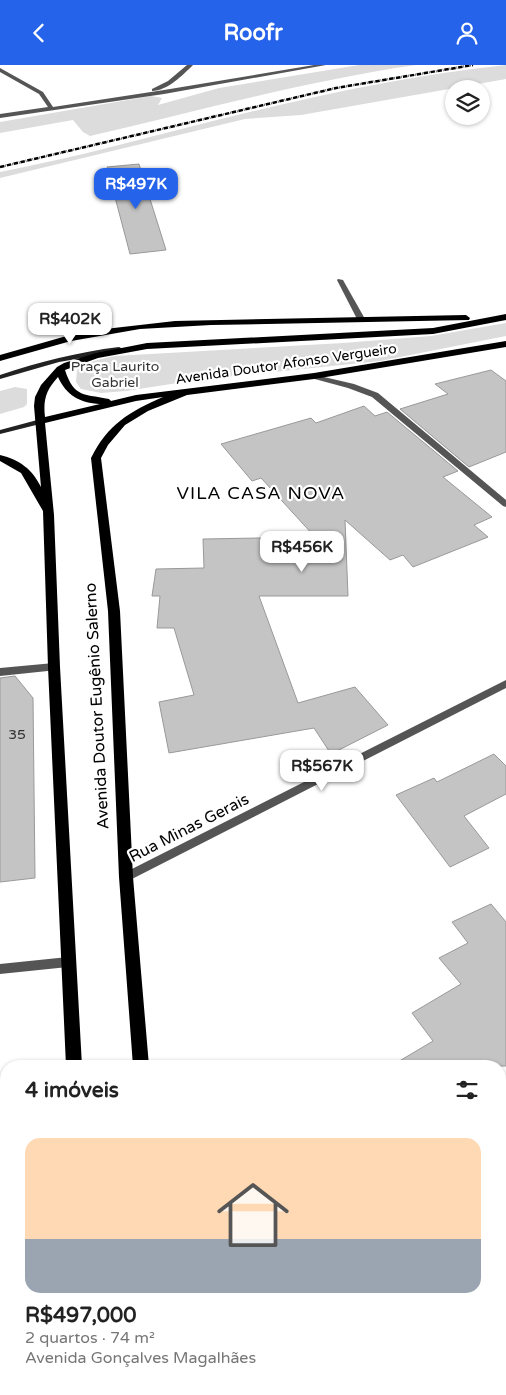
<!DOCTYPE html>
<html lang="pt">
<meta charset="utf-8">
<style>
:root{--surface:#fff;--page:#f2f2f2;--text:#222;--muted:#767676;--accent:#2563eb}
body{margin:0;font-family:"Varela Round",sans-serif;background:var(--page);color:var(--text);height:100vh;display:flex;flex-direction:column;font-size:19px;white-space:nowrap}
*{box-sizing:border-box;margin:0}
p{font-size:16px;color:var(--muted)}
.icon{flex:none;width:28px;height:28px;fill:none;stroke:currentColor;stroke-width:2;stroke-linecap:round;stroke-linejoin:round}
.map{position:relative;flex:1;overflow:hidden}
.side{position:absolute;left:0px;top:995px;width:506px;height:335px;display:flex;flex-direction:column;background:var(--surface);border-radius:20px 20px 0 0;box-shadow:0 1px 4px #0004}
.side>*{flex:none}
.fabs{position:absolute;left:445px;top:15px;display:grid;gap:10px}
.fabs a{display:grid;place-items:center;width:45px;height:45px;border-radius:50%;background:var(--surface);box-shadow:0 1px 4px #0004;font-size:25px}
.price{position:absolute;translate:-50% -42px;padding:0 11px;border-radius:10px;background:#fff;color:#222;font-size:16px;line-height:32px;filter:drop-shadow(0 1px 2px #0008)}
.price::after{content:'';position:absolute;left:50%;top:30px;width:15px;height:11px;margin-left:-8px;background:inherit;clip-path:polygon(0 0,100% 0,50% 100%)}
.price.active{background:var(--accent);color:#fff}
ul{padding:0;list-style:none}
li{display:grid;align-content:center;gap:10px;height:265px;padding:0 25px}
li span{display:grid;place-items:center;height:155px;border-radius:15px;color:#555}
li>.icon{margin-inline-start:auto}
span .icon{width:90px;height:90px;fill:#fffc;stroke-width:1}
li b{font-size:21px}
h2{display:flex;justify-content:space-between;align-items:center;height:60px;padding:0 25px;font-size:21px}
header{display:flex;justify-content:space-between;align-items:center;height:65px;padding:0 25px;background:var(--accent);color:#fff;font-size:22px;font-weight:700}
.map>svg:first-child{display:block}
.green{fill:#dcdcdc}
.building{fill:#c4c4c4;stroke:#999}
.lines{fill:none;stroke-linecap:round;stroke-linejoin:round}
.lane{fill:#555;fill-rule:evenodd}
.street{fill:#555;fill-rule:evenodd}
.secondary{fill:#222;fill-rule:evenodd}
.primary{fill:#000;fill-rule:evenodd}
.rail{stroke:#000;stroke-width:2.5;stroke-dasharray:4.5 1 0.5 1;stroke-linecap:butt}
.labels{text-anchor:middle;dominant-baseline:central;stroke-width:4.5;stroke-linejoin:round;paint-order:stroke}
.far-street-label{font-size:14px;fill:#000;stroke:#fff}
.far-park-label{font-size:14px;fill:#333;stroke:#fff}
.number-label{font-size:14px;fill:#313131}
.street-label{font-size:16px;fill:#000;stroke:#fff}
.neighbourhood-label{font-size:18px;letter-spacing:1px;fill:#000;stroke:#fff}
</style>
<header><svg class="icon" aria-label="back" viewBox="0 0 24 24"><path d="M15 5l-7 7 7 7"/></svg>Roofr<svg class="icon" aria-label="person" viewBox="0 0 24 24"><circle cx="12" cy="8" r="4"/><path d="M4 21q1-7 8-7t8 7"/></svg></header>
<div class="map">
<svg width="506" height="1330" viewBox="0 0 506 1330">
<rect width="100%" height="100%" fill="#fff"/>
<path class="green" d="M359,0H416C306,16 198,46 90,71L83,67L73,55L0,68V57L151,31L162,33L158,40L219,23Z
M506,0V14L301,50L245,54L0,113V107C37,99 74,92 111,82C241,49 371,14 506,0Z
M506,258V271L380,296L197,315L126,326L101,328L81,324L76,317L77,305C89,296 100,294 115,291L343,278L431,271Z
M15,322L27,324V339L24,342L0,349V326Z"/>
<path class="building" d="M139,99L166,185L130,189L107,102Z
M491,305L506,316V387L469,402L400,344L448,329L435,319Z
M364,341L375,351L387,347L458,406L443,412L492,452L474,460L488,472L413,502L403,490L390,495L345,455L348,531H259L298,638L355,622L388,660L331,689L314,663L169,688L159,637L194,630L174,563H157L160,531H152L156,504L204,503L203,474L315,472L261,413L252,416L221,379L311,353L316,358Z
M15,611L33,633L35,813L0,817V613Z
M494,689L506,701V729L464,751L489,783L450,802L396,730L434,713L437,717Z
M491,839L506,857V1001H391L433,976L412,948L461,919L439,893L468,878L452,857Z"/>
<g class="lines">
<path class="lane" d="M338,214L343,215L365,254L363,255L357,254L337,215Z"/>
<path class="street" d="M187,0H193C183,10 167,26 152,26V24L168,16Z
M314,0H326L164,29L0,53V49L48,42L39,29L0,7V3L43,27L53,42L164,25Z
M311,309L354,319L378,328L506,435V442L503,441L372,332L348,323L311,313Z
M54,598L57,599L59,602L57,605L0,611V603Z
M506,615V623L130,815L126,817L122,815L120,812L122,809Z
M68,892L72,893L74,897L72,901L68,902L0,909V899Z
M506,1131V1145L500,1148V1134Z
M188,1324H209L206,1330H185Z"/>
<path class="secondary" d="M119,282L123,284L122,286L59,297L0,314V310C39,297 78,287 119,282Z
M41,354L45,356L44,358L0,369V365Z"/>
<path class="primary" d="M506,249V255L433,269L147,284L98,293L65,305C74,333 85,329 109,334L111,336L136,330L314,308L506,276V282L314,314L187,330L148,346L125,360L108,380L101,393L120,546L133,812L149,1001H133L119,812L108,546L91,393C108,359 129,347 163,332L136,336L45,358L54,450L60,602L82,1001H66L48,602L43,446L21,408L0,396V390C20,395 32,404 41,422L34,341L35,332L41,320L57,302L64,298L96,288L147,278L433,263ZM58,312C66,330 80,338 100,339L45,352C43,335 46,325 58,312Z
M466,250L470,253L469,255L211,260L140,264L71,276L0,296V290L70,270L105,264L175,256Z
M83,1324H101V1330H83Z
M160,1324H178L179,1330H161Z"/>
<path class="rail" d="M0,102L336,23L473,0"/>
</g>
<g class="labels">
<g class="far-street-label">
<text transform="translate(286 299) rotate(-8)">Avenida Doutor Afonso Vergueiro</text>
</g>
<g class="far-park-label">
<text x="115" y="301">Praça Laurito<tspan x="115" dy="16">Gabriel</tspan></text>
</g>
<g class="number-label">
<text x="17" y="669">35</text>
</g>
<g class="street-label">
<text transform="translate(97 641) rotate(-93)">Avenida Doutor Eugênio Salerno</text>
<text transform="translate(189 763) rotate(-27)">Rua Minas Gerais</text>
</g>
<g class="neighbourhood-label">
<text x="261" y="428">VILA CASA NOVA</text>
</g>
</g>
</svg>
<div class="fabs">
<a><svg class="icon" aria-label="layers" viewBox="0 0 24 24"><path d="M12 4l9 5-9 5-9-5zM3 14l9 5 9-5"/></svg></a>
</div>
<b class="price active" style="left:136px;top:145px">R$497K</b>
<b class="price" style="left:70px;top:280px">R$402K</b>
<b class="price" style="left:302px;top:508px">R$456K</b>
<b class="price" style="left:322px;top:727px">R$567K</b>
<section class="side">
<h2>4 imóveis<svg class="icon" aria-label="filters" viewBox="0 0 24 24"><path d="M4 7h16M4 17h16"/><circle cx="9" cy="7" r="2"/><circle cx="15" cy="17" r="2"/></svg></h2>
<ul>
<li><span style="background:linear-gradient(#ffd9b3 65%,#9aa5b1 0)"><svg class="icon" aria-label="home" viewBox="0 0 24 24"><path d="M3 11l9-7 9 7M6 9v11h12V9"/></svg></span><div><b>R$497,000</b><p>2 quartos · 74 m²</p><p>Avenida Gonçalves Magalhães</p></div></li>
</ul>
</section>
</div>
